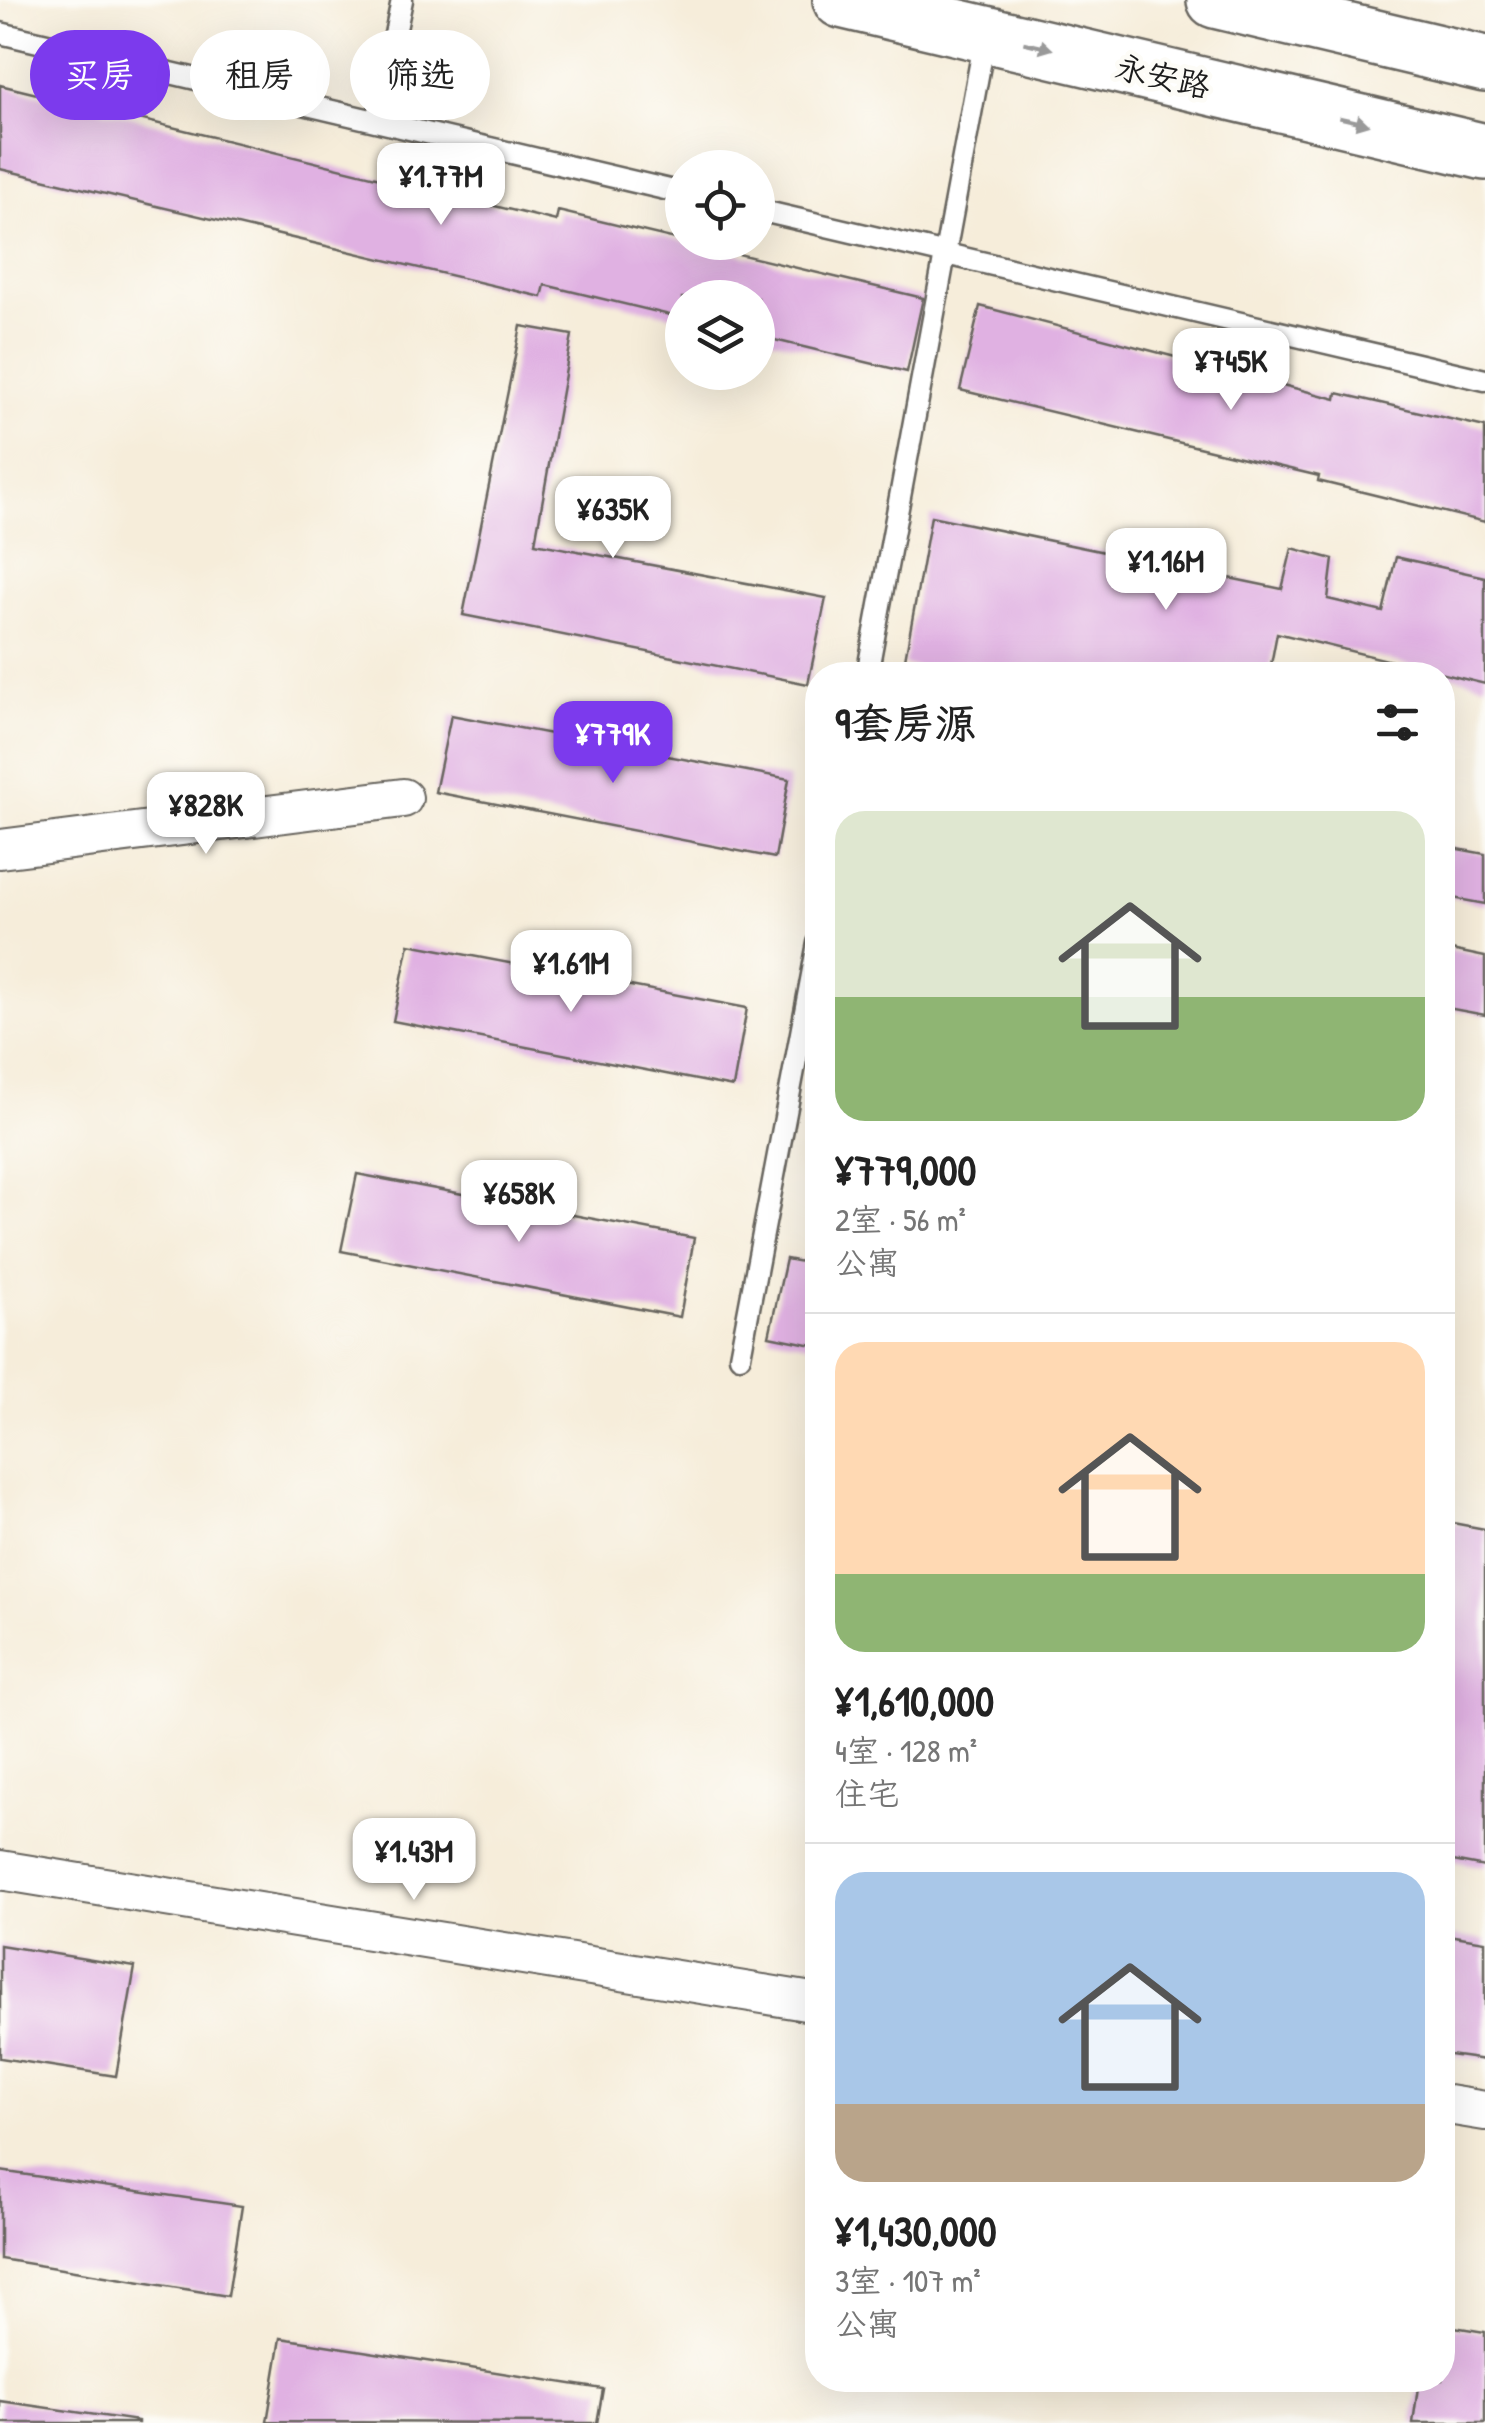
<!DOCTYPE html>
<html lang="zh">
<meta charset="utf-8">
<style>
:root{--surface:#fff;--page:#f2f2f2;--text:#222;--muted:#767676;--line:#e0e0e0;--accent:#7c3aed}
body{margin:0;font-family:"Patrick Hand","LXGW WenKai TC",sans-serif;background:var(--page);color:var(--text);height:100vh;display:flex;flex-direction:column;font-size:38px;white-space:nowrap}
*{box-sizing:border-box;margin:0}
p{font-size:32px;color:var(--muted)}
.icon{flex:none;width:55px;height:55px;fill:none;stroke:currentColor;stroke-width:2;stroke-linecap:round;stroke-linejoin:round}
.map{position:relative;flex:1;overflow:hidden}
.drawer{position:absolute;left:805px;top:662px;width:650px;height:1730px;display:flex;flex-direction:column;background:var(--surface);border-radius:40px;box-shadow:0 10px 40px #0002}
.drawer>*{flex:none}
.hud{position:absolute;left:30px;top:30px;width:625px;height:90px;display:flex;gap:20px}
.fabs{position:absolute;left:665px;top:150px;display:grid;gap:20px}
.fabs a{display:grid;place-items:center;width:110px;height:110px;border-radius:50%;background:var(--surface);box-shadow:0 10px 40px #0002;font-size:50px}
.price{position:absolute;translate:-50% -85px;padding:0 22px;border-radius:20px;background:#fff;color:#222;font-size:32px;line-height:65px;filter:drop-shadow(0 2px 5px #0008)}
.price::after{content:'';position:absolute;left:50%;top:60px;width:30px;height:22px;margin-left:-15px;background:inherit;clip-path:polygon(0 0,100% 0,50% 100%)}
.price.current{background:var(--accent);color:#fff}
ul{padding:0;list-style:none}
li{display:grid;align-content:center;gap:20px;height:530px;padding:0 30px}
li+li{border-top:2px solid var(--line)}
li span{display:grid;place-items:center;height:310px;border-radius:30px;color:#555}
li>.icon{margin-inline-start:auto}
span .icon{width:180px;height:180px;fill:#fffc;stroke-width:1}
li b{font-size:42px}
h2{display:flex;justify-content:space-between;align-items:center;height:120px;padding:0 30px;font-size:42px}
.tag{padding:0 35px;border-radius:45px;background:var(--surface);box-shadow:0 10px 40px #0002;font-size:35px;line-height:90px}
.tag.current{background:var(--accent);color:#fff}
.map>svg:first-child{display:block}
.building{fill:#e0b1e2}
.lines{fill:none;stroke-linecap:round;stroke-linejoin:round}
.service-casing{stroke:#68655e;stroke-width:25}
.minor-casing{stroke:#68655e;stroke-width:42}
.primary-casing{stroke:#68655e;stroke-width:60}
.service{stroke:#fff;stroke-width:20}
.minor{stroke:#fff;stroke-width:38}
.primary{stroke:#fff;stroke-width:55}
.oneway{fill:#999}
.labels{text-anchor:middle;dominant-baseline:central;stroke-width:9;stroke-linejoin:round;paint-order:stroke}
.street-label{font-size:32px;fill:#1c1c1c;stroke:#fdfcf7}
</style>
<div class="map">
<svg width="1485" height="2423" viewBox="0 0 1485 2423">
<rect width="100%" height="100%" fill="#fdfcf7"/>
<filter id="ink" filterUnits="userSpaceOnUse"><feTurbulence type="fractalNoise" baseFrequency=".01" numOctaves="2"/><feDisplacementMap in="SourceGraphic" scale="20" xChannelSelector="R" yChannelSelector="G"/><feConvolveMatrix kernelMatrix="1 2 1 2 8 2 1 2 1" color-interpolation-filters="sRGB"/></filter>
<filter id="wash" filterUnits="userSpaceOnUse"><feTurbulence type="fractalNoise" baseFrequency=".0048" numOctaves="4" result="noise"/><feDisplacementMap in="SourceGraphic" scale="40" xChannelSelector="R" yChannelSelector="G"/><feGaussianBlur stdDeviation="2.25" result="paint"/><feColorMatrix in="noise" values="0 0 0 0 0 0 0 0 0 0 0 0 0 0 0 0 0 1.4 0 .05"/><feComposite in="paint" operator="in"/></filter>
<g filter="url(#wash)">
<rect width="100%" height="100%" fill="#f6edda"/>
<g id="blocks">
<path class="building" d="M0,85L556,221L558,211L923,298L907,372L758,336V298H682V318L545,285L542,297L0,169Z
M980,306L1336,399L1337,393L1485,427V522L1318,481L1319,476L960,390Z
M521,326L572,335L535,543L826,598L808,684L463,615Z
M931,516L1282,589L1292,548L1333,559L1328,599L1383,612L1396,557L1485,577V684L1277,633L1269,675H958L904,665Z
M451,715L789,779L775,858L435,792Z
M1442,846L1485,854V904L1442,896Z
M409,944L747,1008L733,1087L393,1021Z
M1442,948L1485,957V1015L1442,1007Z
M357,1174L694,1238L680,1317L341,1251Z
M786,1259L818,1265V1346L769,1336Z
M1442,1521L1485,1529V1867L1442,1859Z
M1442,1934L1485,1941V2060L1442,2054Z
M0,1945L135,1967L116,2076L0,2058Z
M0,2171L242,2206L228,2296L0,2259Z
M1442,2325L1485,2332V2423H1413L1419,2380H1442Z
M281,2338L603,2389L597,2423L267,2422Z
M0,2401L138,2421V2423H0Z"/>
</g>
</g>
<g filter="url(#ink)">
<use href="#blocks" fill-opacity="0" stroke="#68655e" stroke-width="2.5"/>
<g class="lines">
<g class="service-casing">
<path id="service" d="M0,33L682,193
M377,121L402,0
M758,210L1485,380
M867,675L985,38
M740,1356L818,943"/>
</g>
<g class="minor-casing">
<path id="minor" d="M0,849L403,798
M0,1870L818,2003
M1442,2104L1485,2111"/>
</g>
<g class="primary-casing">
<path id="primary" d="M841,0L1485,152
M1215,0L1485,64"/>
</g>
<use href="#service" class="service"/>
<use href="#minor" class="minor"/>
<use href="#primary" class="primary"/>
</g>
<defs><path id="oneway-solid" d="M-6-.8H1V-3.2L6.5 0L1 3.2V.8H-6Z" transform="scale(2.5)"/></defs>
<g class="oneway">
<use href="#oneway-solid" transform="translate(1038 46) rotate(13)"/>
<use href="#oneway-solid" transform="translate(1354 121) rotate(13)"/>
</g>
</g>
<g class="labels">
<g class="street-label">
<text transform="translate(1163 76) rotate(13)">永安路</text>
</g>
</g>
</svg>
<div class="fabs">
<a><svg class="icon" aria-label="locate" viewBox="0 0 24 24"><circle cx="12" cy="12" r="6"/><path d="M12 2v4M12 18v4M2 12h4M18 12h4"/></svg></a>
<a><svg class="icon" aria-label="layers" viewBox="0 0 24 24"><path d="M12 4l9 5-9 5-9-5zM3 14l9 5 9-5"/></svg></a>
</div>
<b class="price" style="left:441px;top:228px">¥1.77M</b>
<b class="price" style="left:1231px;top:413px">¥745K</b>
<b class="price" style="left:613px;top:561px">¥635K</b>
<b class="price" style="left:1166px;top:613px">¥1.16M</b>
<b class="price current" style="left:613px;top:786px">¥779K</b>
<b class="price" style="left:206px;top:857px">¥828K</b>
<b class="price" style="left:571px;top:1015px">¥1.61M</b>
<b class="price" style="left:519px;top:1245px">¥658K</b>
<b class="price" style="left:414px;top:1903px">¥1.43M</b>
<div class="hud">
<a class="tag current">买房</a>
<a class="tag">租房</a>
<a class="tag">筛选</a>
</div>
<section class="drawer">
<h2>9套房源<svg class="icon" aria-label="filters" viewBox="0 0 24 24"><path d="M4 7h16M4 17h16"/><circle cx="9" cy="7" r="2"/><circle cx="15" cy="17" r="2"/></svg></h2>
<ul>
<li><span style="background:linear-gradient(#dfe7d0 60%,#8fb573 0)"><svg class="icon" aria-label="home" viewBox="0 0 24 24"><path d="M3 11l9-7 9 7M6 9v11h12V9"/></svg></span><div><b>¥779,000</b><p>2室 · 56 m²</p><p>公寓</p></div></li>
<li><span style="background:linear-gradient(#ffd9b3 75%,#8fb573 0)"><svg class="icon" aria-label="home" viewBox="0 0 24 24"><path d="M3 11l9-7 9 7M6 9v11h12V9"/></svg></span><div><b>¥1,610,000</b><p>4室 · 128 m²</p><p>住宅</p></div></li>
<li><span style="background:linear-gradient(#a9c7e8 75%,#b9a48a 0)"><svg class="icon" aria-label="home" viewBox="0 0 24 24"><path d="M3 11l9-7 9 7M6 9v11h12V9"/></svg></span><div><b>¥1,430,000</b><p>3室 · 107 m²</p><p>公寓</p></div></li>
</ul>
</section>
</div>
